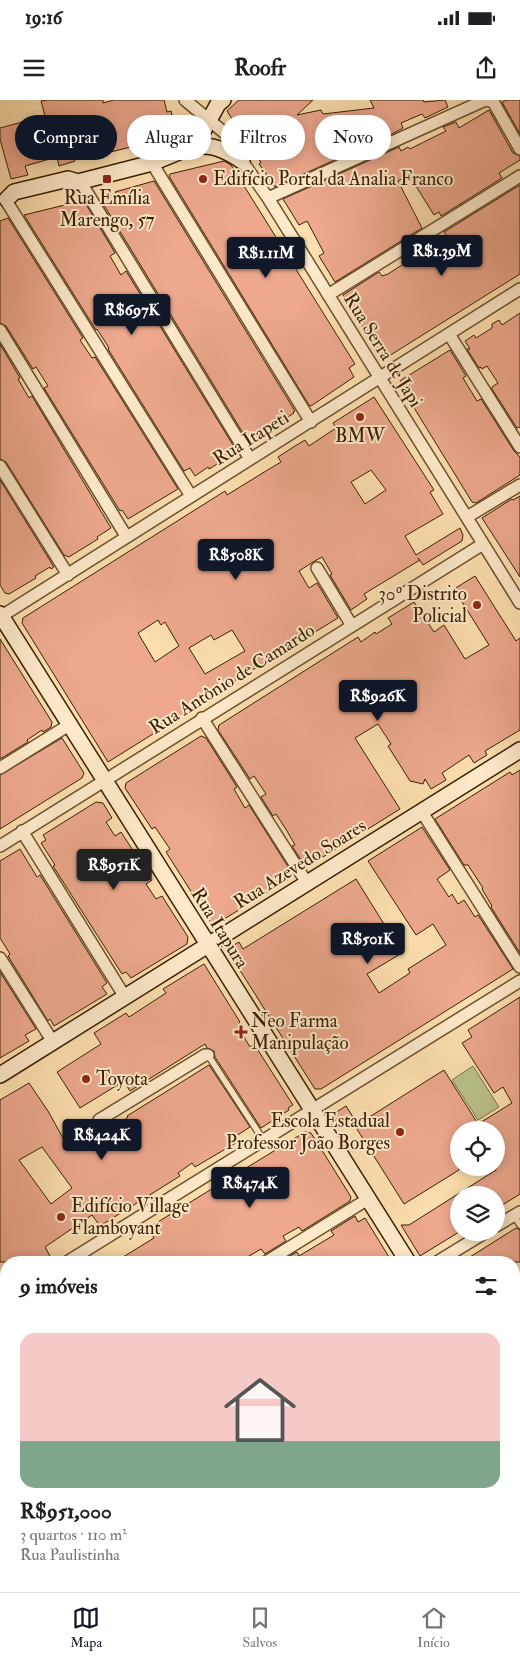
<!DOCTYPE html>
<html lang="pt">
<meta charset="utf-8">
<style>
:root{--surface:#fff;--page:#f6f6f6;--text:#202124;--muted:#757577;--line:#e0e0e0;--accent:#111827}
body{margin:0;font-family:"IM FELL Double Pica",serif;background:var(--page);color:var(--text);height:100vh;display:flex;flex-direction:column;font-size:19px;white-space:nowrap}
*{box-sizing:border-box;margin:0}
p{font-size:16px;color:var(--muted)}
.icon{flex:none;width:28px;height:28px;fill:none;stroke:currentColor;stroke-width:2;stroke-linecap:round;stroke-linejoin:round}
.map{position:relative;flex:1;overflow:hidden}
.panel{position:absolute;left:0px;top:1156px;width:520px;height:336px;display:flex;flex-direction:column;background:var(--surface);border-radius:20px 20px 0 0;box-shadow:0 2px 12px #0003}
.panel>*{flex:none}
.top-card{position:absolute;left:15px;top:15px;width:490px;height:45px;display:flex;gap:10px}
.buttons{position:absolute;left:450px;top:1021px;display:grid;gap:10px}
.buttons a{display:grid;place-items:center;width:55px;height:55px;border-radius:50%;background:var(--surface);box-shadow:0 2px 12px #0003;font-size:25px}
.price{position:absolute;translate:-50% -42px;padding:0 11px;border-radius:5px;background:var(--accent);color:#fff;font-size:16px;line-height:32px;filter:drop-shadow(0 1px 2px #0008)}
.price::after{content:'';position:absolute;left:50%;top:30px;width:15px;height:11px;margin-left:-8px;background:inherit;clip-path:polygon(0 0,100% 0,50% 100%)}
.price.current{background:#222;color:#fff}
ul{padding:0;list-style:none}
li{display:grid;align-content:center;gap:10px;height:265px;padding:0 20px}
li+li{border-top:1px solid var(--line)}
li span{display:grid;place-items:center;height:155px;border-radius:15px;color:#555}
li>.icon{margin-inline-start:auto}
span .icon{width:90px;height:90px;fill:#fffc;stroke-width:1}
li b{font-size:21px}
h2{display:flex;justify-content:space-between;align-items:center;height:60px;padding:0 20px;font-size:21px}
.pill{padding:0 18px;border-radius:22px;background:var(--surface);box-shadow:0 2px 12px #0003;font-size:18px;line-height:45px}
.pill.current{background:var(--accent);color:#fff}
.status{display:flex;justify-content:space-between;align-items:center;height:35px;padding:0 25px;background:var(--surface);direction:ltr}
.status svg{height:14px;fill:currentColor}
header{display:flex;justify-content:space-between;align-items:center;height:65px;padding:0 20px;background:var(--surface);font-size:22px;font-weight:700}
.dock{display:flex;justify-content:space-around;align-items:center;height:70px;border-top:1px solid var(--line);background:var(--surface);font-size:14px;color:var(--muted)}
.dock a{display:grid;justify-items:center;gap:2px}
.dock .current{color:var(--accent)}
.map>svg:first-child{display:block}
.green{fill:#bcc28d;stroke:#7a7146}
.building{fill:#eda88e;stroke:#392000;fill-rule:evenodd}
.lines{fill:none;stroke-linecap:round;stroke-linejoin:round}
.lane-casing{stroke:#6a502c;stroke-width:8}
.street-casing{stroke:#6a502c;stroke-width:14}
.secondary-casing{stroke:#392000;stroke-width:18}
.lane{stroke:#feeacb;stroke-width:5.5}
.street{stroke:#feeacb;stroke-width:11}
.secondary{stroke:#feeacb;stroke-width:15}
.poi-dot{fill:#8f2418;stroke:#feeacb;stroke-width:2}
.labels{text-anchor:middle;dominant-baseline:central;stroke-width:4;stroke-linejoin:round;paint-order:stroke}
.poi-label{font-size:19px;fill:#392000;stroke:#feeacb;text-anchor:start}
.street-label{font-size:19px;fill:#392000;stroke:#feeacb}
</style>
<div class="status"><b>19:16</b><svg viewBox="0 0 49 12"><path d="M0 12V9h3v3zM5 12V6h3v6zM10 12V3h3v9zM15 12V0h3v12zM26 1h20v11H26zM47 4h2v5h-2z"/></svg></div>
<header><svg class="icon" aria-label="menu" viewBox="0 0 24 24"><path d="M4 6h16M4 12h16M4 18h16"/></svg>Roofr<svg class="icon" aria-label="share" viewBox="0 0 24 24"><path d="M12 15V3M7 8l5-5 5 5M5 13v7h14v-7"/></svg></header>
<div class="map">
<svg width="520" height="1492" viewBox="0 0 520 1492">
<rect width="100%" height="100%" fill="#fddfaf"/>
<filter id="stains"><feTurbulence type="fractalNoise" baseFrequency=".004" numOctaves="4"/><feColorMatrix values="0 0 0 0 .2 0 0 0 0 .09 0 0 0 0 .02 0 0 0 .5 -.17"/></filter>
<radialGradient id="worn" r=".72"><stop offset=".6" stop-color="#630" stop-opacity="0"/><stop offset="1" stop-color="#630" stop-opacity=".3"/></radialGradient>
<path class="green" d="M473,966L499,1007L478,1020L452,980Z"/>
<path class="building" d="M47,0H103V3L114,0H164L167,12L171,11L173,19L180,17L185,22L186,27L180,35L90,57L65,24L75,61L59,66L57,57L25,66L28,75L11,79L0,39V28L45,16L41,1Z
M239,0H313L297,15L321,10L323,14L374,8L370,0H423L424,2L445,0L448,7L425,18L422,14L401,23L403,28L392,34L275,87L259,64L261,63L240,26L237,27L227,11Z
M506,0H520V34L502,2Z
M489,10L513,53L520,56V60L499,73L502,78L441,116L439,112L434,115L409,75L398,81L422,128L335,182L319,156L324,153L323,151L307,121L299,125L283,99L399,47L401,51L408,47L410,49L446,31L443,27L456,22L459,28Z
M224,61L231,65L355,264L349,268L354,277L311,306L309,305L169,76L170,74Z
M154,81L295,311L293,312L294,313L280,322L282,324L251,343L246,338L102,102L116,93L115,92Z
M520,85V174L389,256L387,253L382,257L343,195L379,172L382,176L388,174L422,152L419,147L428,142L430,145L447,136L444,132Z
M81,101H84L115,153L110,156L121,175L126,171L236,350L233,352L234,354L209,369L208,367L195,376L190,368L184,371L108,249L109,248L97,229L96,230L24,115Z
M8,118L83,238L80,240L92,258L95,257L178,389L128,419L122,410L120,411L44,288L48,286L36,267L33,269L6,226L0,223V121Z
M520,213V327L517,328L492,289V287L498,283L487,266L482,269L481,267L479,268L467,249H470L465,241L474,235L476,238L492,228V224L499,220L502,225Z
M0,244L20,278L18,279L29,298L32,296L111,428L97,437L98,439L69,457L64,455L6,362L0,359Z
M450,250L466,276L463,278L477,301L481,299L514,351L520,357V375L476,403L472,402L400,285L401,280Z
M374,297L434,390L430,392L443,414L405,436L416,455L460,428L463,435L462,441L423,465L418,458L420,460L364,494L367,499L351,510L330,475L332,474L322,457L313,462L299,471L309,488L317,483L338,518L216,592L217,594L108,662L22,523L23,518L225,391L227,395L261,374L281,362L278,357L295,346L305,340L309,346L336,328L333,323ZM371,370L386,390L365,404L351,382ZM158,520L161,525L165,522L179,546L155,562L138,533ZM232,530L245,551L205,574L189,548L211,535L214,540Z
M0,380L54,467L51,469L50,467L35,476L36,478L9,494L5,493L0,485Z
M520,396V477L482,418L512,399L513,400Z
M475,476L516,541L520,538V630L485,651L487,655L474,663L469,655L442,673L446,680L431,689L425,679L423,684L410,681L388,646L391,644L378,624L355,638L400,709L323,757L320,753L303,763L292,746L295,745L287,731L276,714L273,716L261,697L266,694L254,676L250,679L218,630L219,625L358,537L361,542L375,532L376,534L392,524L388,518L414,502L434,532L444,525L465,559L489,545L454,489Z
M0,539L52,622L51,627L43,632L42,630L27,640L28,642L0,659Z
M201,636L206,638L237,687L234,689L245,708L249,705L292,773L291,778L216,824L211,823L166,752L170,749L155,727L152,729L125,688L126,683Z
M62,638L84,673L82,678L0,729V675Z
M520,670V853L491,807L492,806L482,789L483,788L468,765H464L435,719L510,672L512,675Z
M96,702L103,703L112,718L106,722L115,736L121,732L149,775L152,780L146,784L156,799L162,796L188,837L187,844L131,878L126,872L122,874L53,766L55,765L41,743L46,740L43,735Z
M422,727L450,770L437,779L449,797L452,794L458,804L464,800L475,817L478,815L513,869L321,989H315L229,853L231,847L239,842L243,849L356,779L402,853L367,874L379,893L410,873L408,869L446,845L433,824L416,835L368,761Z
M20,749L37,777L40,775L107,883L102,887L107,894L54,926L50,919L48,921L8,856L10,854L0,838V761Z
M204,864L240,922L238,924L242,931L241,932L250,947L254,944L293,1005L288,1008L289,1010L261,1028L215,957L214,951L207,948L205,944L130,991L124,981L80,1008L57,972L101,944L94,933L126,913L129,917L166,893L163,889Z
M0,872L36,929L25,935L29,941L0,958Z
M520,897V1094L496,1109V1095H459V1132L420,1156L401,1125H409L496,1070V1030H459V1070L404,1104L355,1026L444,970L478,1024L512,1003L503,987L494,993L462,943L472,937L468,930Z
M209,965L250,1027L236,1036L239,1041L195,1067L192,1063L178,1073L180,1076L100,1126L92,1115L45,1147L50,1156L41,1162H0V1000L29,983L48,1011L68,1047L91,1033L94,1036L105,1030L107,1033L128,1017L127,1016ZM42,1047L72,1088L51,1104L19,1060Z
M346,1006L353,1017L339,1026L334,1018L335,1013Z
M305,1032L311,1033L320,1047L351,1097L350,1101L302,1131L299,1127L283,1136L286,1141L265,1154L261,1149L239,1162H115L154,1138L148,1128Z
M355,1116L358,1122L365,1118L392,1162H279L297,1152L299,1156L334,1135L331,1131Z
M516,1128L520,1130V1162H462Z"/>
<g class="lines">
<g class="lane-casing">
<path id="lane" d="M208,955L264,1041
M514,1116L520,1125"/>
</g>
<g class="street-casing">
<path id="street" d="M185,0L226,34L239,50L242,61L268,98L520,503
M152,63L311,322
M80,81L250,359
M268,98L483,1L489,0L494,3L520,49
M5,99L191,396
M328,195L520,76
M0,230L126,436
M449,234L520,347
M0,366L68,475
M467,417L520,385
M317,468L352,526
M0,517L520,189
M202,618L307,783
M0,668L69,625
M422,712L520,867
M22,731L125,897
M0,746L483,444
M0,858L53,942
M99,1020L205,955H208
M496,1126L520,1112
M67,1162L520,881
M266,1162L368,1099
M437,1162L486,1132
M0,1204L6,1200
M0,1352L6,1362
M0,1434L6,1430
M85,1486L88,1492"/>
</g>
<g class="secondary-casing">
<path id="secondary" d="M191,46C214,45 224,49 242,61
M7,99L14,92L68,79L78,82L152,63L186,49L200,37L218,4L223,0
M0,514L408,1162
M0,975L520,650
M514,1331L520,1341
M278,1492L287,1486"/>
</g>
<use href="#lane" class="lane"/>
<use href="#street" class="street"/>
<use href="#secondary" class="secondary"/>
</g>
<g class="poi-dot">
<rect x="102" y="74" width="10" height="10" rx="2.5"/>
<circle cx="203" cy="79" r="5"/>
<circle cx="360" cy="317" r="5"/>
<circle cx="477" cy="505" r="5"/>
<path d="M238.5 924.5h5v5h5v5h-5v5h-5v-5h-5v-5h5z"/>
<circle cx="86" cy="979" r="5"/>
<circle cx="400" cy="1032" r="5"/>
<circle cx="61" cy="1117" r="5"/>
</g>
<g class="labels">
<g class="poi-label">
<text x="213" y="79">Edifício Portal da Analia Franco</text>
<text x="107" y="98" text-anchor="middle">Rua Emília<tspan x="107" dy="22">Marengo, 57</tspan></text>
<text x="360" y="336" text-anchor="middle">BMW</text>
<text x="467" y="494" text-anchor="end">30º Distrito<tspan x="467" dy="22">Policial</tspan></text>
<text x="251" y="921">Neo Farma<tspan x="251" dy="22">Manipulação</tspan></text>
<text x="96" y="979">Toyota</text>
<text x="390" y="1021" text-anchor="end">Escola Estadual<tspan x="390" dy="22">Professor João Borges</tspan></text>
<text x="71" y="1106">Edifício Village<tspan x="71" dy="22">Flamboyant</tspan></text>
</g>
<g class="street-label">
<text transform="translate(383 250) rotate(58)">Rua Serra de Japi</text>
<text transform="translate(251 338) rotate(-32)">Rua Itapeti</text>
<text transform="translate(232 579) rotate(-32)">Rua Antônio de Camardo</text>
<text transform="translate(300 764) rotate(-32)">Rua Azevedo Soares</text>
<text transform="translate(220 828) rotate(58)">Rua Itapura</text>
</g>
</g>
<rect width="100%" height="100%" filter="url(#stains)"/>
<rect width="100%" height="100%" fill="url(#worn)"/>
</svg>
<div class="buttons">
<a><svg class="icon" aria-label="locate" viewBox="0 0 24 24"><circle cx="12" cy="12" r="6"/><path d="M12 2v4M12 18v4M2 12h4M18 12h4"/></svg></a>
<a><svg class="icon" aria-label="layers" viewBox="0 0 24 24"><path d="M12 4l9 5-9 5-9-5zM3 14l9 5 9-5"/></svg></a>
</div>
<b class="price" style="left:442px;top:177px">R$1.39M</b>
<b class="price" style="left:266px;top:179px">R$1.11M</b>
<b class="price" style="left:132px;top:236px">R$697K</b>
<b class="price" style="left:236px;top:481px">R$508K</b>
<b class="price" style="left:378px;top:622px">R$926K</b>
<b class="price current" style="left:114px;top:791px">R$951K</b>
<b class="price" style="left:368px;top:865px">R$501K</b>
<b class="price" style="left:102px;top:1061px">R$424K</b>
<b class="price" style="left:250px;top:1109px">R$474K</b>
<div class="top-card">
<a class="pill current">Comprar</a>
<a class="pill">Alugar</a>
<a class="pill">Filtros</a>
<a class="pill">Novo</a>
</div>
<section class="panel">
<h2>9 imóveis<svg class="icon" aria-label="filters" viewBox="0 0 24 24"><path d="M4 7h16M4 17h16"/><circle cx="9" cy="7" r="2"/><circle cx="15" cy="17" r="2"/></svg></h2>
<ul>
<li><span style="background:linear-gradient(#f6c9c9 70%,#7fa58c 0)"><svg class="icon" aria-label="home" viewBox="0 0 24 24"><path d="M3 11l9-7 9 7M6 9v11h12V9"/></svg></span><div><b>R$951,000</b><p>3 quartos · 110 m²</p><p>Rua Paulistinha</p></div></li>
</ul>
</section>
</div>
<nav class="dock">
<a class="current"><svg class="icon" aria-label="map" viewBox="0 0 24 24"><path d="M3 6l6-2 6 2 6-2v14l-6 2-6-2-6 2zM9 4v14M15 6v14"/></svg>Mapa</a>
<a><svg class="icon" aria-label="saved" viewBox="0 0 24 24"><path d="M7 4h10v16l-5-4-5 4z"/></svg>Salvos</a>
<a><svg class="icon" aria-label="home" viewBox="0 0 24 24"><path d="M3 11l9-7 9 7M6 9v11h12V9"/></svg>Início</a>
</nav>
